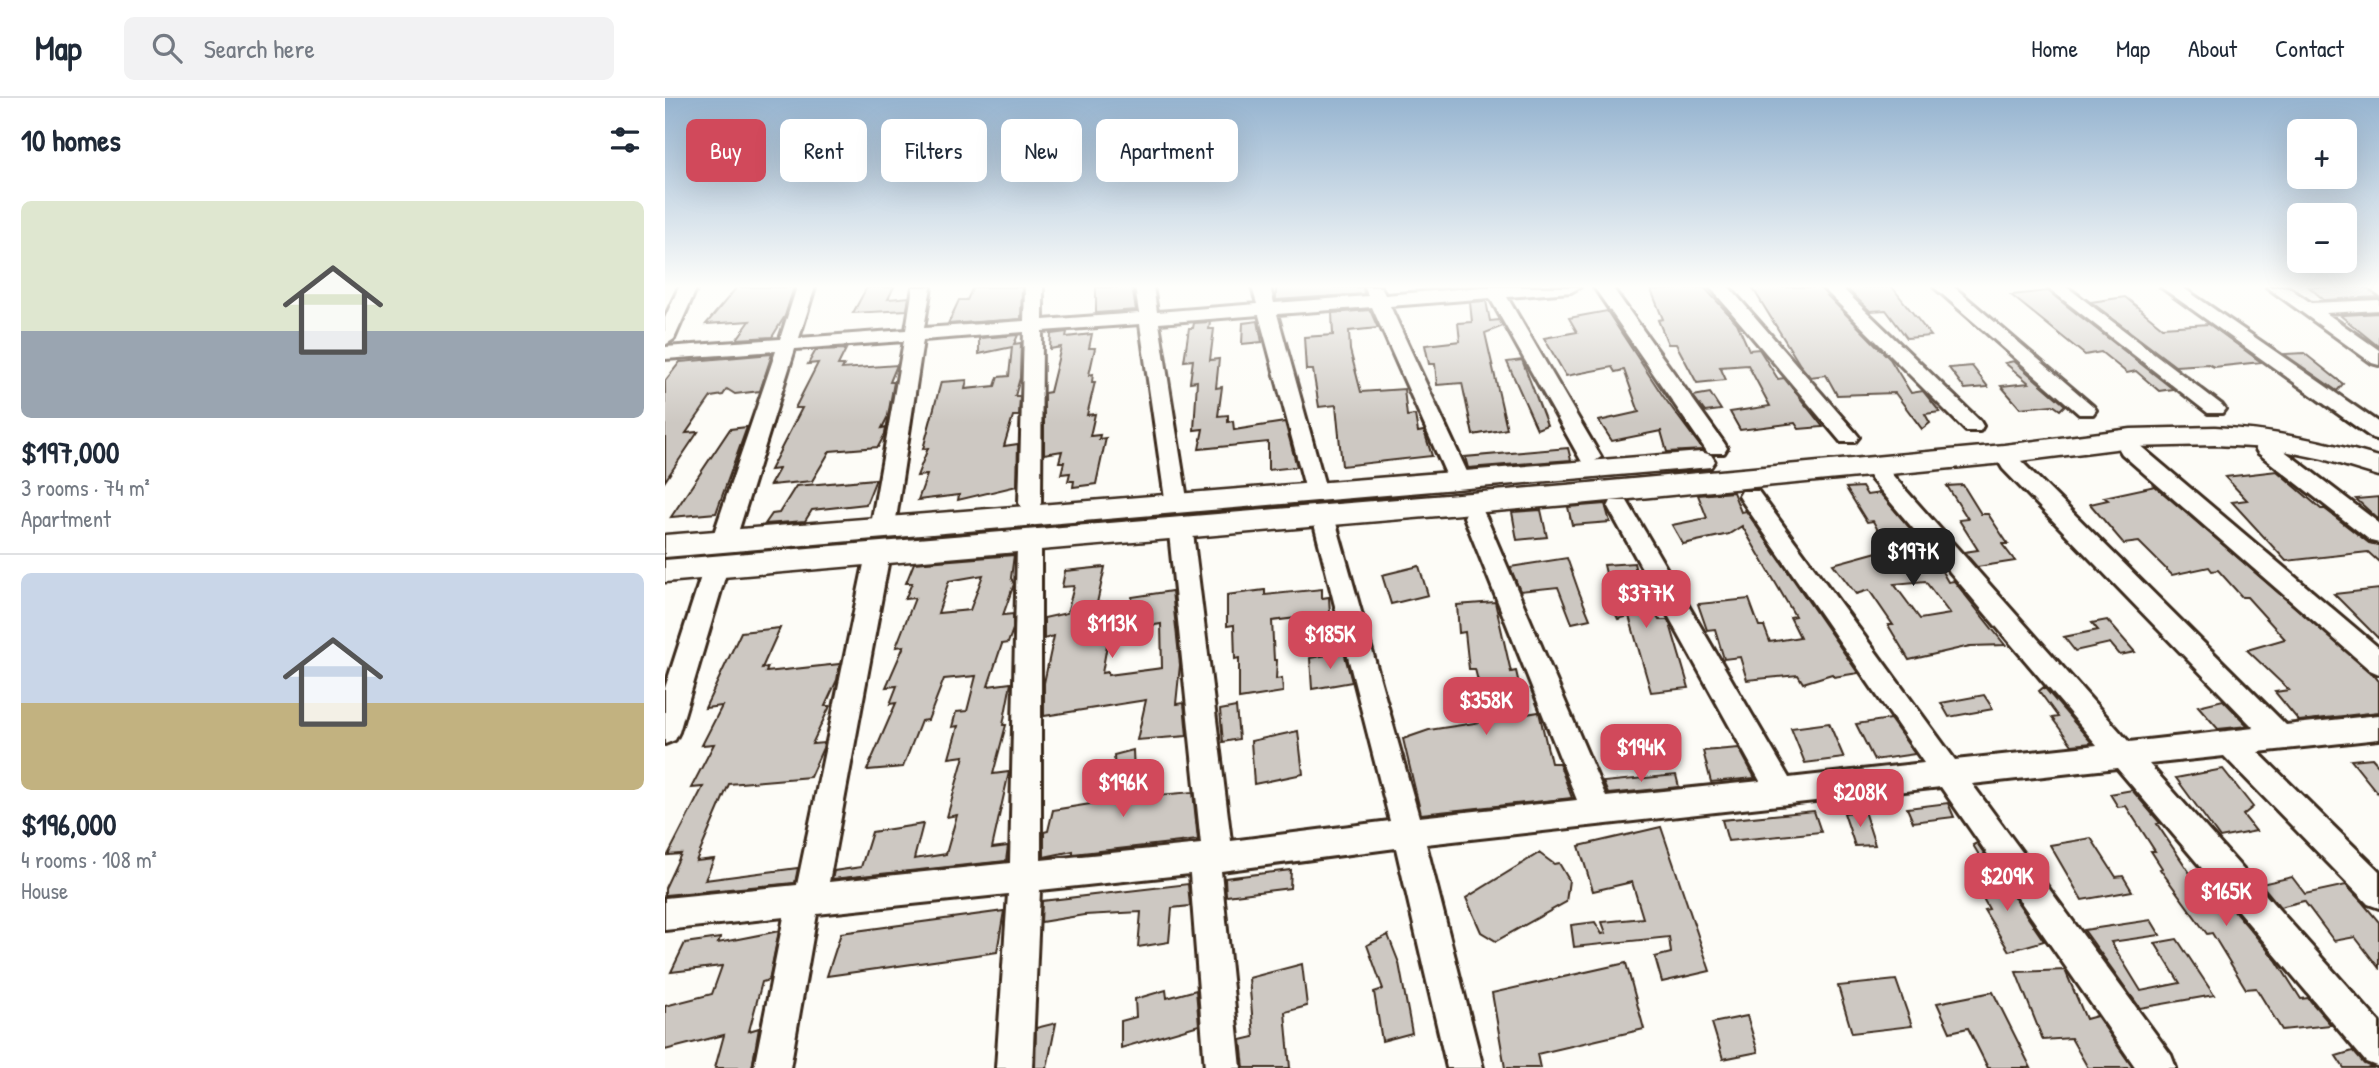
<!DOCTYPE html>
<meta charset="utf-8">
<style>
:root{--surface:#fff;--page:#f2f2f3;--text:#1f2937;--muted:#747a83;--line:#e0e1e3;--accent:#d1495b}
body{margin:0;font-family:"Patrick Hand",sans-serif;background:var(--page);color:var(--text);height:100vh;display:flex;flex-direction:column;font-size:26px;white-space:nowrap}
*{box-sizing:border-box;margin:0}
p{font-size:23px;color:var(--muted)}
.icon{flex:none;width:38px;height:38px;fill:none;stroke:currentColor;stroke-width:2;stroke-linecap:round;stroke-linejoin:round}
.map{position:relative;flex:1;overflow:hidden}
.panel{display:flex;flex-direction:column;background:var(--surface);width:665px}
.panel>*{flex:none}
.guide{position:absolute;left:21px;top:21px;width:665px;height:63px;display:flex;gap:14px}
.fabs{position:absolute;left:1622px;top:21px;display:grid;gap:14px}
.fabs a{display:grid;place-items:center;width:70px;height:70px;border-radius:10px;background:var(--surface);box-shadow:0 7px 28px #0002;font-size:35px}
.price{position:absolute;translate:-50% -60px;padding:0 16px;border-radius:14px;background:var(--accent);color:#fff;font-size:23px;line-height:46px;filter:drop-shadow(0 2px 4px #0008)}
.price::after{content:'';position:absolute;left:50%;top:42px;width:21px;height:16px;margin-left:-10px;background:inherit;clip-path:polygon(0 0,100% 0,50% 100%)}
.price.current{background:#222;color:#fff}
ul{padding:0;list-style:none}
li{display:grid;align-content:center;gap:14px;height:371px;padding:0 21px}
li+li{border-top:2px solid var(--line)}
li span{display:grid;place-items:center;height:217px;border-radius:10px;color:#555}
li>.icon{margin-inline-start:auto}
span .icon{width:126px;height:126px;fill:#fffc;stroke-width:1}
li b{font-size:30px}
h2{display:flex;justify-content:space-between;align-items:center;height:84px;padding:0 21px;font-size:30px}
.tag{padding:0 24px;border-radius:10px;background:var(--surface);box-shadow:0 7px 28px #0002;font-size:24px;line-height:63px}
.tag.current{background:var(--accent);color:#fff}
header{display:flex;align-items:center;gap:42px;box-sizing:border-box;height:98px;padding:0 35px;background:var(--surface);border-bottom:2px solid var(--line)}
header strong{font-size:33px}
nav{display:flex;gap:38px;margin-inline-start:auto;font-size:24px}
.search{width:490px;height:63px;background:var(--page);display:flex;align-items:center;gap:18px;box-sizing:border-box;padding:0 24px;border-radius:10px;color:var(--muted);font-size:26px}
main{display:flex;flex:1;min-height:0}
.map>svg:first-child{display:block}
.building{fill:#cdc8c2;stroke:#3b2a1e;stroke-width:2;fill-rule:evenodd}
.lines{fill:none;stroke-linecap:round;stroke-linejoin:round}
.minor-casing{stroke:#3b2a1e;stroke-width:6}
.major-casing{stroke:#3b2a1e;stroke-width:5}
.minor{fill:#fdfcf7;fill-rule:evenodd}
.major{fill:#fdfcf7;fill-rule:evenodd}
</style>
<header>
<strong>Map</strong>
<div class="search"><svg class="icon" aria-label="search" viewBox="0 0 24 24"><circle cx="10" cy="10" r="6"/><path d="M15 15l6 6"/></svg>Search here</div>
<nav><a>Home</a><a>Map</a><a>About</a><a>Contact</a></nav>
</header>
<main>
<section class="panel">
<h2>10 homes<svg class="icon" aria-label="filters" viewBox="0 0 24 24"><path d="M4 7h16M4 17h16"/><circle cx="9" cy="7" r="2"/><circle cx="15" cy="17" r="2"/></svg></h2>
<ul>
<li><span style="background:linear-gradient(#dfe7d0 60%,#9aa5b1 0)"><svg class="icon" aria-label="home" viewBox="0 0 24 24"><path d="M3 11l9-7 9 7M6 9v11h12V9"/></svg></span><div><b>$197,000</b><p>3 rooms · 74 m²</p><p>Apartment</p></div></li>
<li><span style="background:linear-gradient(#c9d6e8 60%,#c2b280 0)"><svg class="icon" aria-label="home" viewBox="0 0 24 24"><path d="M3 11l9-7 9 7M6 9v11h12V9"/></svg></span><div><b>$196,000</b><p>4 rooms · 108 m²</p><p>House</p></div></li>
</ul>
</section>
<div class="map">
<svg width="1714" height="970" viewBox="0 0 1714 970">
<rect width="100%" height="100%" fill="#fdfcf7"/>
<filter id="ink" filterUnits="userSpaceOnUse"><feTurbulence type="fractalNoise" baseFrequency=".0143" numOctaves="2"/><feDisplacementMap in="SourceGraphic" scale="14" xChannelSelector="R" yChannelSelector="G"/><feConvolveMatrix kernelMatrix="1 2 1 2 8 2 1 2 1" color-interpolation-filters="sRGB"/></filter>
<g filter="url(#ink)">
<path class="building" d="M72,189H129L120,218L107,239L72,241L85,223L41,226Z
M202,189H229L223,201L244,199L242,212L188,215Z
M308,189H357L356,221L283,226L294,202H302Z
M431,189H467L471,212L431,215Z
M611,189H698L699,196L611,202Z
M1039,189L1072,225L1084,252L1094,251L1113,281L1119,280L1158,329L1134,331L1130,325L1075,332L1065,314L1105,308L1083,267L1055,269L1061,282L1032,285L1011,246H1003L993,222L998,221L986,192Z
M1087,189H1154L1225,261L1246,295L1258,293L1275,314L1260,316L1265,325L1257,331L1230,295L1172,297L1161,277L1145,279L1135,267Z
M1180,189H1227L1266,238L1242,240L1221,212L1205,213Z
M1644,189H1700L1714,199L1659,202Z
M1383,193L1508,291L1494,293L1471,273L1462,275L1436,254L1420,257L1346,197Z
M1460,199L1497,229L1544,226L1596,264L1549,269L1543,266L1510,268L1426,204Z
M821,203L825,223L834,222L838,228L820,235L842,331L808,337L797,285L772,287L770,266H764L760,247L795,243L793,225L807,224L805,204Z
M705,212L713,230L684,233L685,252L696,294L739,291L742,318L750,317L753,334L759,333L767,358L677,368L671,307L654,309L648,272H641L639,239L668,237L667,215Z
M942,213L998,298L1038,352L1002,354L996,333L947,343L934,323L974,314L959,272L950,274L947,269L901,278L879,240L912,234L904,220Z
M1714,215V249L1676,218L1678,217Z
M593,223L597,244L577,246L578,225Z
M545,224L544,231H549L545,262L554,261L551,290L557,289L553,318L563,317V324L568,323L569,332L620,324L632,369L603,372V344L534,351L538,331L529,332L532,283L525,284L528,262L519,263L524,230H528L529,225Z
M402,234L401,239L427,236L424,250H430L424,277L428,276L427,284H430L422,317L430,316L425,338L435,337L434,341L441,340L431,386L408,389L409,383H403L405,375L396,376L399,364H394L397,353L379,356V295L385,294L396,249L385,251L386,236Z
M353,237L349,246L356,245L355,280L350,298H355L354,318H348L339,348L353,346L352,388L293,402L294,397L253,402L262,377L252,378L263,350L258,351L276,284L302,282L300,291L330,288L333,279L344,278L347,249L314,256V240Z
M181,251L173,267H179L177,271L232,267L225,284H229L223,318L217,330L221,329L220,336L213,349L165,353L147,383L105,387L114,371L105,372L137,310H130L153,265L143,266L151,252Z
M1639,255L1678,286L1672,293L1619,256Z
M107,256L95,293L70,296L62,291L58,297L46,299L21,335L33,334L0,383V283L15,264Z
M857,262L882,327L872,331L842,264Z
M1349,263L1400,307L1395,312L1388,307L1355,310L1336,288L1364,285L1340,265Z
M1307,268L1323,289L1300,291L1284,270Z
M1045,295L1056,312L1040,314L1028,298Z
M82,329L51,415L6,419L65,331Z
M903,350L906,362L803,370L800,359Z
M1612,373L1656,411H1660L1704,445L1714,447V464L1703,454L1621,463L1567,404L1582,402L1560,379Z
M211,381L201,406L147,412L140,423L100,426L107,416L114,415L131,388Z
M1298,387L1316,416H1323L1343,446H1337L1350,463L1312,469L1299,454L1313,452L1294,422L1303,421L1282,388Z
M1490,388L1708,576L1714,583V614L1634,623L1610,594L1624,592L1582,552L1620,541L1582,499H1577L1553,472L1547,473L1544,469L1507,477L1474,444L1459,446L1425,406L1443,402L1439,399Z
M1197,389L1202,397L1215,395L1267,456L1283,484L1289,483L1340,547L1305,548L1244,562L1223,527H1228L1204,492L1191,496L1168,466L1223,451L1208,423L1202,424L1181,390ZM1260,483L1285,516L1255,521L1229,486Z
M1068,394L1076,414L1081,413L1193,575L1169,579L1167,576L1138,585L1133,577L1082,582L1075,559L1059,561L1050,531L1042,532L1033,506L1084,501L1094,528H1099L1105,544L1135,539L1125,519L1130,518L1077,428L1064,436L1018,446L1007,427L1042,420L1033,397Z
M1714,399V422L1691,401Z
M940,406L945,424L907,427L903,409Z
M876,412L882,439L852,442L847,414Z
M349,457L346,480L349,486L338,517L348,516V531L343,545L337,546L323,588L346,585L338,627H341L328,676L344,674L327,750L343,748L341,763L167,781L169,773L196,769L207,734L258,726L249,761L281,756L292,717L282,719L299,658L284,660L293,628L287,629L291,614L302,613L311,578L279,581L263,622L256,623L238,669L202,672L231,605L225,606L232,588L221,589L239,548L231,549L250,500L240,501L247,485H241L249,465ZM318,477L305,512L273,515L284,483Z
M902,460L914,494L925,521L907,525L893,489L855,493L845,469Z
M969,465L974,486L994,522H1002L1005,526L1024,590L986,594L964,518L953,521L942,498L946,497L939,467Z
M754,468L763,497L726,506L717,477Z
M440,469L432,505L442,504L435,537L444,536L437,575L443,574V577L497,570L496,526L465,531L467,499L507,493L515,567L511,606L519,605L522,638L472,642L481,602L379,618V585L389,538L379,541V520L402,515L409,488L397,489L400,473Z
M657,491V500L664,499L665,516L607,523L609,562H612L611,581L617,580L618,594L574,601V560L570,561L569,527L562,528V497L600,492V497Z
M1714,491V541L1669,496Z
M830,504L846,574L851,573L861,616L874,614L886,665H894L907,700L756,716L738,641L764,632L823,623L810,571H804L800,534L794,535L792,507Z
M1442,522L1470,554L1455,557L1445,545L1410,553L1399,539L1433,532L1427,525Z
M115,530L97,570L103,569L101,574L175,566L172,582L160,608H165L147,646L159,645L158,650L145,679L64,686L31,763L49,761L40,782L133,770L130,785L0,797V790L16,756L3,757L38,689L26,690L49,646L37,647L57,608L40,610L76,534Z
M679,554L687,584L647,591L645,560Z
M1379,589L1427,645L1407,647L1387,620L1393,619L1374,593Z
M1319,597L1328,611L1284,619L1276,605Z
M1558,602L1583,628L1553,631L1533,608Z
M571,609L574,641L558,644L555,612Z
M1225,621L1250,656L1209,662L1191,626Z
M1164,625L1179,660L1140,665L1126,630Z
M633,633L638,676L589,686L586,643Z
M1074,650L1090,680L1046,684L1038,653Z
M468,652L470,699L528,694L533,742L408,756V753L379,759V734L383,733L388,712L451,702L449,657Z
M1707,660L1714,668V697L1686,662Z
M1558,671L1588,709L1578,717L1591,733L1555,740L1511,680Z
M1011,677L1014,689L943,696L938,684Z
M1467,692L1495,725L1492,726L1529,781L1540,778L1611,862L1636,901L1643,900L1666,927L1617,932L1591,890L1581,891L1547,835L1542,836L1495,771L1497,770L1486,753H1490L1461,708L1453,709L1445,696Z
M1283,705L1289,719L1248,724L1242,710Z
M1149,713L1156,734L1063,743L1057,722Z
M1199,713L1210,747L1190,748L1179,715Z
M996,729L1045,873L997,884L990,859L1006,855L1004,839L909,849L906,827L930,824L937,836L941,835L937,824L978,820L967,784L928,793L914,748Z
M1426,740L1451,779L1458,778L1467,793L1417,802L1385,747Z
M1312,745L1379,843L1344,853L1319,812L1324,811L1315,795L1334,790L1308,747Z
M874,755L889,766L894,765L904,782L901,804L831,843L816,834L801,800Z
M626,772L625,790L561,798L560,780Z
M1627,779L1640,796L1681,787L1697,804L1714,824V870L1690,839L1669,843L1639,803L1615,809L1596,786Z
M523,786L525,808L507,810L504,844L473,849L476,814L419,817L376,824L377,803Z
M339,813L332,854L162,878L176,835Z
M1486,822L1495,837L1446,844L1476,893L1515,885L1490,845L1512,841L1549,897L1475,910L1419,832Z
M114,833L104,882L97,884L84,933L94,930L87,970H50L59,937L0,952V908L47,896L57,868L6,874L20,845L55,840L53,845Z
M723,837L734,865L747,935L717,943L709,894L718,891L702,847Z
M961,865L979,931L872,956L875,970H840L827,895Z
M637,866L642,908L620,914L625,970H579L576,942L589,939L584,880Z
M1400,872L1421,921L1432,918L1468,970H1423L1406,940L1378,942L1351,874Z
M1231,882L1247,928L1187,935L1173,888Z
M501,892L502,900L531,892L534,927L456,950V923L471,919L470,901Z
M1328,894L1366,970H1323L1303,930L1285,934L1272,905Z
M1082,918L1093,954L1058,961L1047,925Z
M391,925L382,970H370L371,930Z
M1688,953L1699,966L1709,970H1679L1671,958Z"/>
<g class="lines">
<g class="minor-casing">
<path id="minor" d="M14,189H32L9,241L0,247V220Z
M132,189H150L134,240L241,232L248,189H266L259,230L359,223L360,189H378V222L474,215L470,189H488L492,214L592,206L587,189H605L609,205L703,198L700,189H716L720,197L818,189H915L906,194L842,199L936,359L925,366L917,364L825,200L725,208L803,376L800,381H784L781,376L707,209L612,216L662,395L659,400H643L594,217L494,225L522,401L519,406H503L500,401L475,226L377,233L376,405L373,410H357L354,405L359,234L258,242L231,421L227,427H211L207,421L239,243L130,251L70,444L66,450L58,452L50,450L46,444L111,253L0,261V249L115,241Z
M929,189H947L1059,345L1062,350L1059,355H1043Z
M1045,189H1064L1190,334L1194,339L1190,344H1176Z
M1157,189H1176L1315,323L1318,328L1315,333H1301Z
M1269,189H1289L1428,308L1431,312L1428,316H1414Z
M1382,189H1402L1557,307L1560,311L1557,315H1543Z
M1496,189H1517L1714,325V342L1707,340Z
M1602,189H1623L1646,205L1714,202V212L1661,215L1714,252V267L1707,265Z
M1601,343L1609,345L1714,425V445L1706,443L1593,355L1590,350Z
M1465,344L1473,346L1714,550V576L1705,572L1457,356L1454,351L1457,346Z
M1346,359L1354,361L1621,627L1714,617V641L1593,654L1714,773V810L1703,806L1559,658L1484,666L1714,924V969L1701,964L1452,670L1307,686L1506,957L1511,970H1471L1276,689L761,746L818,970H782L731,750L556,773L576,970H540L525,776L375,792L367,970H331L343,796L152,816L125,970H89L119,819L0,832V800L132,787L199,466L202,460L211,457L220,460L223,466L164,784L345,765L352,449L356,443L364,441L372,443L376,449V762L536,746L504,435L508,429H524L528,435L566,743L725,723L647,418L650,412H666L669,418L754,719L912,702L799,419L802,413H818L821,419L941,699L1095,683L943,409L946,403H962L1124,680L1259,665L1077,403L1074,398L1077,393H1093L1290,662L1432,647L1206,381L1203,376L1206,371H1222L1464,644L1589,630L1338,371L1335,366L1338,361Z
M51,460L60,463L63,469L14,634L10,642L0,646V590L39,469L42,463Z"/>
</g>
<g class="major-casing">
<path id="major" d="M1550,329C1607,332 1659,343 1714,359V378L1658,361L1605,350L1550,347L1466,349L1339,365L913,406L0,484V462L913,386L1339,347L1466,331Z
M1036,354L1046,357L1050,363L1046,369L0,459V437Z"/>
</g>
<use href="#minor" class="minor"/>
<use href="#major" class="major"/>
</g>
</g>
<linearGradient id="sky" x2="0" y2="1"><stop stop-color="#96b4d0"/><stop offset="0.58" stop-color="#fefefb"/><stop offset="1" stop-color="#fefefb" stop-opacity="0"/></linearGradient>
<rect width="1714" height="325" fill="url(#sky)"/>
</svg>
<div class="fabs">
<a>+</a>
<a>−</a>
</div>
<b class="price current" style="left:1248px;top:490px">$197K</b>
<b class="price" style="left:981px;top:532px">$377K</b>
<b class="price" style="left:447px;top:562px">$113K</b>
<b class="price" style="left:665px;top:573px">$185K</b>
<b class="price" style="left:821px;top:639px">$358K</b>
<b class="price" style="left:976px;top:686px">$194K</b>
<b class="price" style="left:458px;top:721px">$196K</b>
<b class="price" style="left:1195px;top:731px">$208K</b>
<b class="price" style="left:1342px;top:815px">$209K</b>
<b class="price" style="left:1561px;top:830px">$165K</b>
<div class="guide">
<a class="tag current">Buy</a>
<a class="tag">Rent</a>
<a class="tag">Filters</a>
<a class="tag">New</a>
<a class="tag">Apartment</a>
</div>
</div>
</main>
